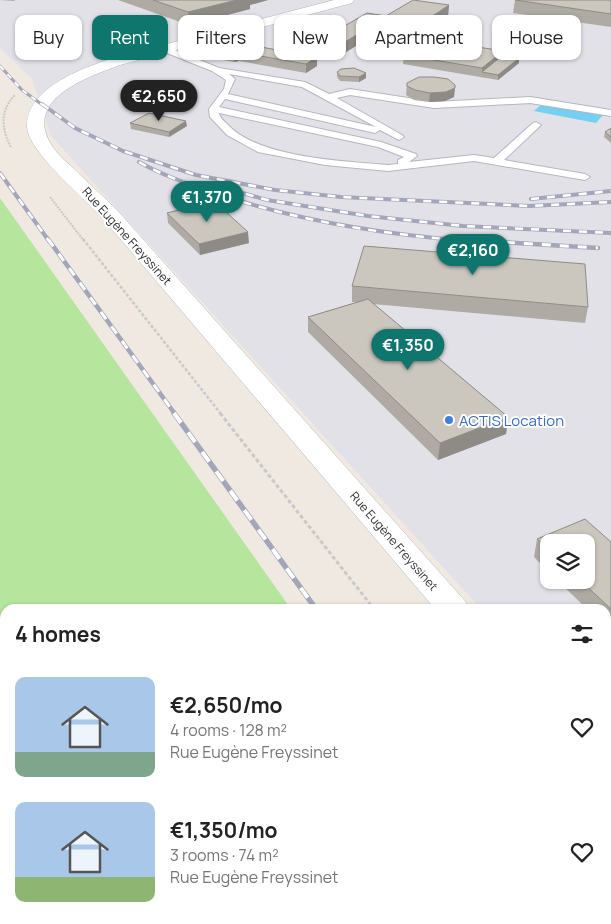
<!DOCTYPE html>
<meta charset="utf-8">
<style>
:root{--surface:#fff;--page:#f6f6f6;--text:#222;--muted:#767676;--accent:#0f766e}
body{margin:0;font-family:Manrope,sans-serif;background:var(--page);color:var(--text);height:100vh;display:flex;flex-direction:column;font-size:19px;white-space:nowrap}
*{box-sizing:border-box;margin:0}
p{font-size:16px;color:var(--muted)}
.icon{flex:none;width:28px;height:28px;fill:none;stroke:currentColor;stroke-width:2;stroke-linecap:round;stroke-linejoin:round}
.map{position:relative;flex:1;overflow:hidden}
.panel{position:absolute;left:0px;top:604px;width:611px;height:321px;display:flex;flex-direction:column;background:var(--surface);border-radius:15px 15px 0 0;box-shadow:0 1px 4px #0004}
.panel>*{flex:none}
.guide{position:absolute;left:15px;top:15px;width:581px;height:45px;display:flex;gap:10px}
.controls{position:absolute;left:540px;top:534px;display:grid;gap:10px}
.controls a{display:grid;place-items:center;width:55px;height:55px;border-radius:10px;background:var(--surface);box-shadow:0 1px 4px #0004;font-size:25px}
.price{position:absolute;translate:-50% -42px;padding:0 11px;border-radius:18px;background:var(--accent);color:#fff;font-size:16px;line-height:32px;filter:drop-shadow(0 1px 2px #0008)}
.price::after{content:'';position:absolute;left:50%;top:30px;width:15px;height:11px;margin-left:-8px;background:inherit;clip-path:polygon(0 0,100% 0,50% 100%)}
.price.active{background:#222;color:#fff}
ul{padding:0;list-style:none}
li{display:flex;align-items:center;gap:15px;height:125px;padding:0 15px}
li span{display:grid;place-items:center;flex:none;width:140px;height:100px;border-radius:10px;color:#555}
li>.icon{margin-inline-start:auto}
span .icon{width:60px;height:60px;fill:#fffc;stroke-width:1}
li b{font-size:21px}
h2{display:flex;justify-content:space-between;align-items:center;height:60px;padding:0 15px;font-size:21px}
.chip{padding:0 18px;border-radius:10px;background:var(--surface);box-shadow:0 1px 4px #0004;font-size:18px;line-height:45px}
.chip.active{background:var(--accent);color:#fff}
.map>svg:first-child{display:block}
.industrial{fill:#e3e1e8;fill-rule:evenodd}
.green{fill:#b6e59e}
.water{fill:#75cff0}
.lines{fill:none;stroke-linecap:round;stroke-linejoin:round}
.lane-casing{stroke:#b4b7c1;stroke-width:2}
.secondary-casing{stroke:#b4b7c1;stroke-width:1}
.path-far3{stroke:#c9c9c9;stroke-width:2;stroke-dasharray:2 1;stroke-linecap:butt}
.path-far2{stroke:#c9c9c9;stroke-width:2.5;stroke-dasharray:3 2;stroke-linecap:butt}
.path-far1{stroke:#c9c9c9;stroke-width:3;stroke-dasharray:4 2.5;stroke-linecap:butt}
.path{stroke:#c9c9c9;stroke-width:4.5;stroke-dasharray:5 3;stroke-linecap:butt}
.lane{fill:#fff;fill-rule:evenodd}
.secondary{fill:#fff;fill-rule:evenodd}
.rail-far4-casing{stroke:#a3a6b8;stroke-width:3}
.rail-far3-casing{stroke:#a3a6b8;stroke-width:4}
.rail-far2-casing{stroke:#a3a6b8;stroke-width:4.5}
.rail-far1-casing{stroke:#a3a6b8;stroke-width:5.5}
.rail-casing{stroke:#a3a6b8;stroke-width:7}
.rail-far4{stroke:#fff;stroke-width:2;stroke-dasharray:5.5;stroke-linecap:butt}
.rail-far3{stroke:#fff;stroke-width:2.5;stroke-dasharray:8;stroke-linecap:butt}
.rail-far2{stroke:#fff;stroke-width:3;stroke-dasharray:9;stroke-linecap:butt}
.rail-far1{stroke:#fff;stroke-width:4;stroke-dasharray:12;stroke-linecap:butt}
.rail{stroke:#fff;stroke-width:5;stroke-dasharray:16;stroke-linecap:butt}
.wall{fill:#afaba4}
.shaded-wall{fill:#8e8b86}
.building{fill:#cbc7bf;stroke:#8e8b86}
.shop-dot{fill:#3f7fe0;stroke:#fff;stroke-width:2}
.labels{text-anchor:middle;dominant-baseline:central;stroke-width:4;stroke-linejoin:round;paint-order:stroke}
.far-street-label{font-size:12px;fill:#2e2e2e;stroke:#fff}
.shop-label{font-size:15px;fill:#366cbe;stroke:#fff;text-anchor:start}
</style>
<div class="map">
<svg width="611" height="924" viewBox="0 0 611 924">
<rect width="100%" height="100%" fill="#efe9e1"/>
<path class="industrial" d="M0,0H611V751L606,746V609H481L51,136L32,79L0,48ZM549,542H586V580H549Z"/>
<path class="green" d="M0,198L291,609H5V920H512L515,924H0Z"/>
<path class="water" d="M542,104L603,115L596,123L534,111Z"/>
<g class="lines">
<g class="lane-casing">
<path id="lane" d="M162,47H168L219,68L305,82L329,94L350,89L434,102L530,97L611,110V116L530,103L434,108L350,95L337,98L402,135L404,137L399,140L380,130L375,133L225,99L219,107L381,142L416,154L417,156L409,162L474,155L494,158L533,123L536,122L541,125L539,127L504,160L585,174L590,177L585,180L474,161L388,171L325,165L258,152L227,135L210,117L209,109L224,89L226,80L212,71L162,51ZM229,74L302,87L376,127L228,94L235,79ZM219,113L378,147L404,157L398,160V164L388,165C344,161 259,158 228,125C224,121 220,118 219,113Z"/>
</g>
<g class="secondary-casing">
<path id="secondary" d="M334,0H354L352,3L120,65C85,78 18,101 55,150C60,157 68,163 74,169C88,182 102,196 116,209L465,601L470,609H435C325,479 215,350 105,221C87,200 27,152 27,126C27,88 81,69 110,59Z
M606,770L611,772V810L606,808Z"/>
</g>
<path class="path-far3" d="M11,147C1,129 0,110 15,95
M50,197L84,241"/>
<path class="path-far2" d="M83,239L221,414"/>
<path class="path-far1" d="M220,413L374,609"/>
<path class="path" d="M606,903L611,909"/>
<use href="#lane" class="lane"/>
<use href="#secondary" class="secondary"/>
<g class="rail-far4-casing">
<path id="rail-far4" d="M0,66L22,90L44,106"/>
</g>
<g class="rail-far3-casing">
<path id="rail-far3" d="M42,104L75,128L123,151L196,175L275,190L341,197L529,206L611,202
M139,162C160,174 183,182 206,190C291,220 379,234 468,241
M0,173L49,241
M215,185L267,200L368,216L463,226L611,233
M531,199L611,191"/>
</g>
<g class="rail-far2-casing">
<path id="rail-far2" d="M48,239L175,414
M452,239L598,248"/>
</g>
<g class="rail-far1-casing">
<path id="rail-far1" d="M174,413L316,609"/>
</g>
<g class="rail-casing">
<path id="rail" d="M542,920L545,924"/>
</g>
<use href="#rail-far4" class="rail-far4"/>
<use href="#rail-far3" class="rail-far3"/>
<use href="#rail-far2" class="rail-far2"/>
<use href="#rail-far1" class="rail-far1"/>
<use href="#rail" class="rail"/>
</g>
<path class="wall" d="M0,0H15L14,1Z
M118,0H268L250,5V9L189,25Z
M515,0H611V27L513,13Z
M449,5L448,16L397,50L359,44L343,54L322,51V39L386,16Z
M238,43L317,57V66L306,73L239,61L234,62L223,60V51Z
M404,55H503L519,58V63L498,80L403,64Z
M337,72L366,73V78L359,82L340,81L337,77Z
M407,83L455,85L454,97L445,101L429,102L414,100L406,95Z
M130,123L187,126L169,137L131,129Z
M611,128V143L604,137L605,132Z
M167,213L249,243L200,255L168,223Z
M352,286L588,307L585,323L373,304L508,417L506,434L438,460L308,332V317L357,302H352Z
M537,539L611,542V632L606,627V609H587L557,580H586L549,542V572L534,557Z"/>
<path class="shaded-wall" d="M237,0H268L250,5V9L189,25L188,12Z
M449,5L448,16L397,50L398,39Z
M360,33L359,44L343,54V43Z
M503,51L502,60L482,72V68Z
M238,52L239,61L234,62V54Z
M317,57V66L306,73V64Z
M519,58V63L498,80V75Z
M366,73V78L359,82V77Z
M455,88L454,97L445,101L429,102L430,93Z
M186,121L187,126L169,137V132Z
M248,232L249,243L200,255L199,244Z
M508,417L506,434L438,460L440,443Z"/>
<path class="building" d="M153,0H237L188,12Z
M413,0L449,5L398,39L360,33L343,43L322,39L367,13L386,16Z
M515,0H611V14Z
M427,39L503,51L482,68L404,55Z
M238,43L317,57L306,64L238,52L234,54L223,51Z
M503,55L519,58L498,75L482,72Z
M354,68L366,73L359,77L340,76L337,72L341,69Z
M419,77H434L448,79L455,85V88L446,92L430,93L415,90L407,86V83Z
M149,113L186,121L169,132L130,123Z
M611,128V137L605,132Z
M214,201L248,232L199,244L167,213Z
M364,246L585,264L588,307L352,286Z
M368,299L508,417L440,443L308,317Z
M585,519L611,542V609L580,580H586V542H549V550L537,539Z"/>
<circle class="shop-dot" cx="449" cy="420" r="5"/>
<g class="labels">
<g class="far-street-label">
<text transform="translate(127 236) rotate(48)">Rue Eugène Freyssinet</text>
<text transform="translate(394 541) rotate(49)">Rue Eugène Freyssinet</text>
</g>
<g class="shop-label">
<text x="459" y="420">ACTIS Location</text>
</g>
</g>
</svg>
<div class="controls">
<a><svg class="icon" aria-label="layers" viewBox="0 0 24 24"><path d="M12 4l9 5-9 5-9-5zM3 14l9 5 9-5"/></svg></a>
</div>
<b class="price active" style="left:159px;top:122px">€2,650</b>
<b class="price" style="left:207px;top:223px">€1,370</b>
<b class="price" style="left:473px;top:276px">€2,160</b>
<b class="price" style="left:408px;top:371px">€1,350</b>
<div class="guide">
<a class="chip">Buy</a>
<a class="chip active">Rent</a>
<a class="chip">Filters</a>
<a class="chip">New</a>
<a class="chip">Apartment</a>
<a class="chip">House</a>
</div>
<section class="panel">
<h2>4 homes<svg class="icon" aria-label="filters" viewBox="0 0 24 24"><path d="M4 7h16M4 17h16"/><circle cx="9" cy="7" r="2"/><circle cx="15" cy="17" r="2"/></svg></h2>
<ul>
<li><span style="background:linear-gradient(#a9c7e8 75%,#7fa58c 0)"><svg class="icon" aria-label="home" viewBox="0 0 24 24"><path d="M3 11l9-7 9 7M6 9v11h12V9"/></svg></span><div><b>€2,650/mo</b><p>4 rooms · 128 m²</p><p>Rue Eugène Freyssinet</p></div><svg class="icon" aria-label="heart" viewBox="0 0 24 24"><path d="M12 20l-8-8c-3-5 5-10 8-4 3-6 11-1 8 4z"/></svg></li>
<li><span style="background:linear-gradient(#a9c7e8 75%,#8fb573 0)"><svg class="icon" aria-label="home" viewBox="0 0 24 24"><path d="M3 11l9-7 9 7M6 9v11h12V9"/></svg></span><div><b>€1,350/mo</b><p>3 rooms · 74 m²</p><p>Rue Eugène Freyssinet</p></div><svg class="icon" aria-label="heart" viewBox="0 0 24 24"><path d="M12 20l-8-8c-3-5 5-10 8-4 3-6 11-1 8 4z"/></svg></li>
</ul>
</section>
</div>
